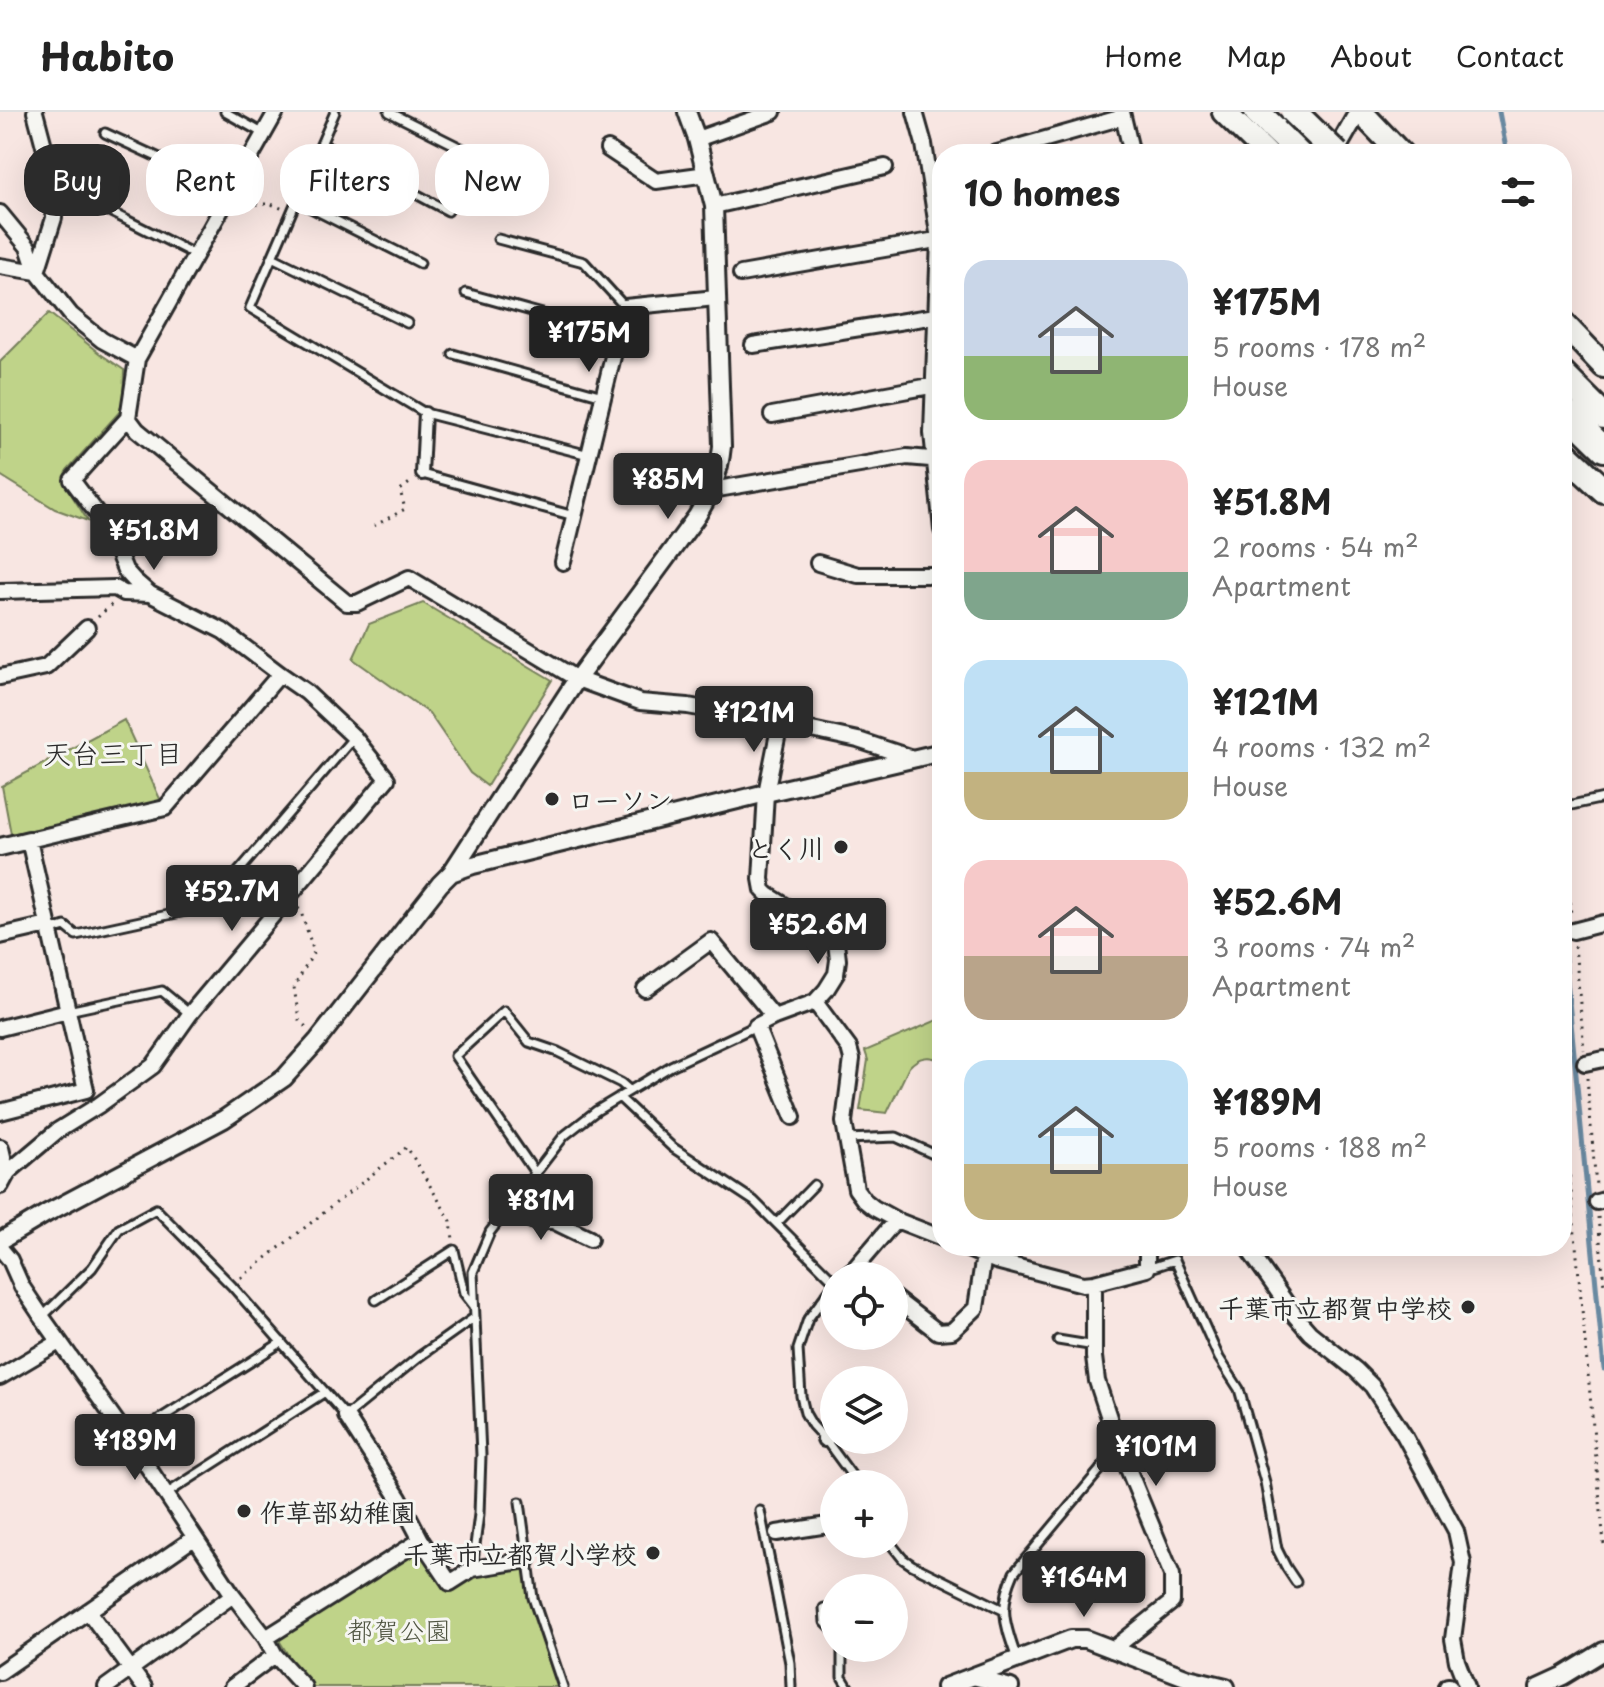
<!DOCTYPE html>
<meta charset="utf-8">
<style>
:root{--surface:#fff;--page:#f2f2f2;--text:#222;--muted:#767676;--line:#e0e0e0;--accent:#2b2b2b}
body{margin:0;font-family:"Playpen Sans","Klee One",sans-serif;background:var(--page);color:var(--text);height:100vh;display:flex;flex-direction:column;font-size:30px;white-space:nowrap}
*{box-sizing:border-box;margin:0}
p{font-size:26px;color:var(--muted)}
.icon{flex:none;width:44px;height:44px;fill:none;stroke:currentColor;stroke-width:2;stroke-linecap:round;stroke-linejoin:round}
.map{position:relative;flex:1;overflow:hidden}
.sheet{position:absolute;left:932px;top:32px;width:640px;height:1112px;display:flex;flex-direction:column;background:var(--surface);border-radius:32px;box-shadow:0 8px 32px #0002}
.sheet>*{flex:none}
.banner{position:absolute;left:24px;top:32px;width:760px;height:72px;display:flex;gap:16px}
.tools{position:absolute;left:820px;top:1150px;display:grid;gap:16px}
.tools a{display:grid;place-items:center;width:88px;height:88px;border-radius:50%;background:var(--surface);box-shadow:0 8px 32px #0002;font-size:40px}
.price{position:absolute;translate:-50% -68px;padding:0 18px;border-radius:8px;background:var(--accent);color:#fff;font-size:26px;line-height:52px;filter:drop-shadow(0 2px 4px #0008)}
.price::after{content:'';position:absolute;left:50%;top:48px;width:24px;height:18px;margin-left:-12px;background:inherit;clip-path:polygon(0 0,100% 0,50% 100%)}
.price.on{background:#222;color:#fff}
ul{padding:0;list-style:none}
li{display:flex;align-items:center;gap:24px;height:200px;padding:0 32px}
li span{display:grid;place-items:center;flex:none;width:224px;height:160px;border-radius:24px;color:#555}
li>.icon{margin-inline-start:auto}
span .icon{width:96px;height:96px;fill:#fffc;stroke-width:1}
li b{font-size:34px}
h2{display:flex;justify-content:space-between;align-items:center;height:96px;padding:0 32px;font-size:34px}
.chip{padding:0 28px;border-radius:32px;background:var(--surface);box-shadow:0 8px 32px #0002;font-size:28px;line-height:72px}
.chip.on{background:var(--accent);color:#fff}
header{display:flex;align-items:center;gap:48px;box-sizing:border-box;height:112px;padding:0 40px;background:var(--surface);border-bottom:2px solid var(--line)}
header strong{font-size:38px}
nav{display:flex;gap:44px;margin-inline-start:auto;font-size:28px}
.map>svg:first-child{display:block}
.green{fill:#bfd389;stroke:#757f5a;stroke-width:2}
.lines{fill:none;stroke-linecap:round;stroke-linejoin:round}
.stream{stroke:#6989a1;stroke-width:5}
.service-casing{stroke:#2b2b2b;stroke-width:13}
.pedestrian-casing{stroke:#2b2b2b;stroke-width:16}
.minor-casing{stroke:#2b2b2b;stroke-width:20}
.tertiary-casing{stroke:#2b2b2b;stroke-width:22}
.trunk-casing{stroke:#2b2b2b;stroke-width:28}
.motorway-casing{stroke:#2b2b2b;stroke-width:30}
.path{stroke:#2b2b2b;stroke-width:3;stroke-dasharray:2 6;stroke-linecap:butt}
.service{stroke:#f6f6f2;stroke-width:7}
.pedestrian{stroke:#f6f6f2;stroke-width:10}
.minor{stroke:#f6f6f2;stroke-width:14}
.tertiary{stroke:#f6f6f2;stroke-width:16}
.trunk{stroke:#f6f6f2;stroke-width:22}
.motorway{stroke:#f6f6f2;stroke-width:24}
.motorway-bridge-casing{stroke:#2b2b2b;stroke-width:30;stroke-linecap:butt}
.motorway-bridge{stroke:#f6f6f2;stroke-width:24}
.poi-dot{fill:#2b2b2b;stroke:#f6f6f2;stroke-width:3}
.labels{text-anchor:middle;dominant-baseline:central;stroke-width:6;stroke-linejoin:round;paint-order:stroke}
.poi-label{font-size:26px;font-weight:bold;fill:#2b2b2b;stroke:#f6f6f2;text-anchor:end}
.park-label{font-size:26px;fill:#505542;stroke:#f6f6f2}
.neighbourhood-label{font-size:28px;fill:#2b2b2b;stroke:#f6f6f2}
</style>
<header>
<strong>Habito</strong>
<nav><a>Home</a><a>Map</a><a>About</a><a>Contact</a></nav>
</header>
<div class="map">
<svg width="1604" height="1575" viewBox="0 0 1604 1575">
<rect width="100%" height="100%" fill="#f8e6e2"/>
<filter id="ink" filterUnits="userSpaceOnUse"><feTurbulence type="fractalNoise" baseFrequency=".0125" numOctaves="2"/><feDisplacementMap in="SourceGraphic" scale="16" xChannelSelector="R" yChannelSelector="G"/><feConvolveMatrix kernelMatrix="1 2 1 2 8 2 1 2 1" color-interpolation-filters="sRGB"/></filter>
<g filter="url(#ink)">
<path class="green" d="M49,201L99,241L124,258L123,296L67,358L64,364V371L88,409L55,397L0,363V250Z
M423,491L552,568L487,674L470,661L429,601L353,547L369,512Z
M124,608L161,689L148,695L11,722L2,674Z
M942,906V949C929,943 919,944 909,955L887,1001L860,998L868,948L865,939Z
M420,1434L445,1478L524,1445L533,1500L559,1575H313L301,1564L277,1525Z"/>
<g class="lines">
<path class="stream" d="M1499,0L1507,42
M1562,816L1604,1257"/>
<g class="service-casing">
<path id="service" d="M225,0L264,22
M335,0L250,196L425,301L589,343
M389,0L481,46
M105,21L231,79
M322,32L448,99
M297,89L420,151
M93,91L196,143
M498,127L584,150L625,195
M272,145L407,211
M466,181L618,223
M453,242L603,284
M422,362L574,404
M1562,695L1604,686
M49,819L65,814L76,823L209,794L354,625
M68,899L162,879L190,902
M619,985L672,1035L754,1089L834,1169
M847,1027L896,1025L942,1046
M536,1062L455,944L504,899L529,930L558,940L621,971L629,978
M777,1111L814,1073
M1147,1157L1175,1148L1219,1246L1239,1277L1265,1370L1277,1437L1286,1455L1296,1470
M834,1172L808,1207L798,1237L801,1284L805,1301L812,1313L825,1327L858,1372
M376,1188L454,1138L464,1181L474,1194
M42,1205L92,1156L119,1117L156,1097L232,1174L346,1304L420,1244L475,1205
M1058,1228L1095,1234
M128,1327L282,1230
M166,1382L325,1280
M520,1390L533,1486L563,1575
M760,1399L790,1551L791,1575
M891,1432L903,1447L912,1453L1003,1498
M472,1457L479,1402L481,1343L473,1160L490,1120L564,1024L596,999L671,954L756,914
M824,1496L825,1510L834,1519
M842,1536V1565L848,1575
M1017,1547C1005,1512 998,1497 1014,1461L1105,1352L1117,1330"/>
</g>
<g class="pedestrian-casing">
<path id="pedestrian" d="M422,362L425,301"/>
</g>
<g class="minor-casing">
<path id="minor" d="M35,0L53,68L54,106L37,160
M915,0L924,32L939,127L932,321L942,418
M1122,0L1132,42
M697,27L773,0
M608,37L656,69L707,62
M993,42L1123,5
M714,94L885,55
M0,101L28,135L36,159
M0,154L37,160L71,203L102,228L137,247
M741,162L942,127
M753,233L942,203
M772,303L941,272
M128,306L137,318L347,491H357L409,466L577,567L640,590L688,594L766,608L858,628L915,647
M712,378L907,345L942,348
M563,450L625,195L716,186
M818,451L858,463H942
M0,479L115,476L124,481L150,482
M0,565L46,555L87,516
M780,611L766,681L761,767L763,778L768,783L829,821L836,830L838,848L836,862L826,878L815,890L774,905L756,914L793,1005
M1573,819L1604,811
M0,824L48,813
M645,877L711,829L774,905
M815,890L849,936L852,947L844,1010L856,1077L864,1088L874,1096L896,1108L942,1126
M0,916L68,899
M1585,951L1604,947
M0,1000L86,978L29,728L165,696L280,562L223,519L150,482L134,468L125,458L108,416L72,368L128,306L137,247L276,0
M6,1062L57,1019L99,993L153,954L190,902L387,667L354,625L306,580L280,562
M1597,1090L1604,1088
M509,1096L538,1111L551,1108L590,1127
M961,1134L996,1149L1083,1172L1094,1171L1147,1157V1134
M1246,1134L1296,1205L1310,1221L1356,1258L1372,1274L1404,1323L1456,1419L1463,1451L1453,1527L1457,1549L1467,1575
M0,1136L10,1148L22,1175L42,1205L140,1343L233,1483L266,1526L275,1543L304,1575
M845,1164L855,1156L896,1108
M1094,1171V1245L1097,1269L1117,1330L1172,1463V1490L1112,1538
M894,1186L938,1220L952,1219L976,1196L984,1143
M0,1265L59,1230
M346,1304L399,1386L421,1428L450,1471L472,1457L528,1448
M825,1327L834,1320
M777,1421L834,1412
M88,1499L144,1575
M266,1526L421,1428
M0,1560L194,1426
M973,1565L1011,1575
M106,1575L233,1483
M232,1575L275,1543"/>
</g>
<g class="tertiary-casing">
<path id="tertiary" d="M1334,42L1358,0
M0,735L29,728
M451,761L473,753L766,681L942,640
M0,1036L6,1062L0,1073
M0,1129L47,1101L224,1007L284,966L318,928L440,772L451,761L577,567L697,404C712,378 719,364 722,334L714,94L697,27L687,0
M945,1575L1071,1527H1086L1188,1566L1226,1575
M1448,1575H1449
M1539,1575L1563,1564L1604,1539"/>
</g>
<g class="trunk-casing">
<path id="trunk" d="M1224,0L1267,42
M1361,0L1401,42
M1562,210L1604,254"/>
</g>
<g class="motorway-casing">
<path id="motorway" d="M1257,0L1301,42
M1562,262L1604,304
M1562,296L1604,337
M1562,339L1604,378"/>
</g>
<path class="path" d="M240,92H271L283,97
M374,414L405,397L400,378L411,370
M98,505L113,491
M1562,710L1571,803
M298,796L301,800L314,840L294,875L299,908L307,916
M1575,834L1584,938
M1587,966L1596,1074
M1562,984L1604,1432
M1598,1105L1604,1173
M241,1166L407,1035L451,1109L453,1128"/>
<use href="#service" class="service"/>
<use href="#pedestrian" class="pedestrian"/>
<use href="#minor" class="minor"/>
<use href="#tertiary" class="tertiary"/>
<use href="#trunk" class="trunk"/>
<use href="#motorway" class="motorway"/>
<g class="motorway-bridge-casing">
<path id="motorway-bridge" d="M1294,0L1337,42"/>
</g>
<use href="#motorway-bridge" class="motorway-bridge"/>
</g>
</g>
<g class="poi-dot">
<circle cx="552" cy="687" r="8"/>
<circle cx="841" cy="735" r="8"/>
<circle cx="1468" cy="1195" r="8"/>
<circle cx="244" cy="1399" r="8"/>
<circle cx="653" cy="1441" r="8"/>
</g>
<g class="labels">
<g class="poi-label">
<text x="568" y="687" text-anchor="start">ローソン</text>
<text x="825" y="735">とく川</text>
<text x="1452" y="1195">千葉市立都賀中学校</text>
<text x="260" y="1399" text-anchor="start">作草部幼稚園</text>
<text x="637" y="1441">千葉市立都賀小学校</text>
</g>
<g class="park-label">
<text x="399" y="1517">都賀公園</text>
</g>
<g class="neighbourhood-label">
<text x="113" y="640">天台三丁目</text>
</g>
</g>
</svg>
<div class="tools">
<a><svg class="icon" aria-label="locate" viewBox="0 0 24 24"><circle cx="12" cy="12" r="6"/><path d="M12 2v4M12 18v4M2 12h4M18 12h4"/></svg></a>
<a><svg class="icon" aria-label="layers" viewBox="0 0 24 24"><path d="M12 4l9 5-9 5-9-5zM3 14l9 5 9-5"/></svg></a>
<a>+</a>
<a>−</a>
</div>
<b class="price on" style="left:589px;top:262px">¥175M</b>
<b class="price" style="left:668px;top:409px">¥85M</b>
<b class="price" style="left:154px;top:460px">¥51.8M</b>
<b class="price" style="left:754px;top:642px">¥121M</b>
<b class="price" style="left:232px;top:821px">¥52.7M</b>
<b class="price" style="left:818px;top:854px">¥52.6M</b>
<b class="price" style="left:541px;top:1130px">¥81M</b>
<b class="price" style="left:135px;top:1370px">¥189M</b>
<b class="price" style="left:1156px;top:1376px">¥101M</b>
<b class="price" style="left:1084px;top:1507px">¥164M</b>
<div class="banner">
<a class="chip on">Buy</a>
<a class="chip">Rent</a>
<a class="chip">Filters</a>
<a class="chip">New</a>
</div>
<section class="sheet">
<h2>10 homes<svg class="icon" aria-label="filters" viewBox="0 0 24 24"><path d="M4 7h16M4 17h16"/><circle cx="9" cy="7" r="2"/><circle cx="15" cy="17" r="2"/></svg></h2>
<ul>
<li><span style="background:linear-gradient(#c9d6e8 60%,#8fb573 0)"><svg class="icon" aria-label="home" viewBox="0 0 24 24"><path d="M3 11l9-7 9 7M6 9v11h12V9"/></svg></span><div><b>¥175M</b><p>5 rooms · 178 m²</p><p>House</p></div></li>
<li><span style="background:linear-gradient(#f6c9c9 70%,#7fa58c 0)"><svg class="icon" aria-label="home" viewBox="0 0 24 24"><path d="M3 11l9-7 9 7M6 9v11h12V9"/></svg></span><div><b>¥51.8M</b><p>2 rooms · 54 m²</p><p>Apartment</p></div></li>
<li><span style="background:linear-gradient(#bfe0f5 70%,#c2b280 0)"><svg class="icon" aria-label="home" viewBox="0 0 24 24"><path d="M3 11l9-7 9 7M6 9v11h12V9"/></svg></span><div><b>¥121M</b><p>4 rooms · 132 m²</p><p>House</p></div></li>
<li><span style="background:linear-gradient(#f6c9c9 60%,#b9a48a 0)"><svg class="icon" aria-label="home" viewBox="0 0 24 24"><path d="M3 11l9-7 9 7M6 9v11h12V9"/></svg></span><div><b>¥52.6M</b><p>3 rooms · 74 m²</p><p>Apartment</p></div></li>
<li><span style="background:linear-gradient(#bfe0f5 65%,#c2b280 0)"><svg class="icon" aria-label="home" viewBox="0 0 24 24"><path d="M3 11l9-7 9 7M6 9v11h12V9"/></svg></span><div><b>¥189M</b><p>5 rooms · 188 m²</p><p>House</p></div></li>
</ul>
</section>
</div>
